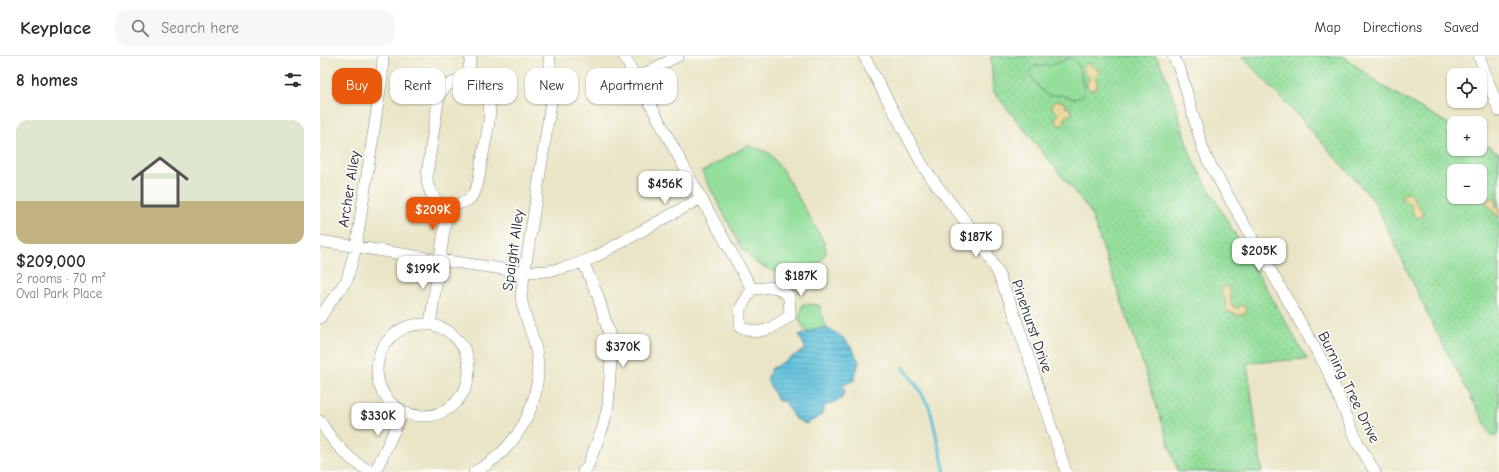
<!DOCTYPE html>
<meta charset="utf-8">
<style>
:root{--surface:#fff;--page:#f7f7f7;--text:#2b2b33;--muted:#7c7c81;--line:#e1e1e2;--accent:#ea580c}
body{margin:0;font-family:"Comic Neue",sans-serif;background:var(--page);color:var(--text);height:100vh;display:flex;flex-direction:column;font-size:15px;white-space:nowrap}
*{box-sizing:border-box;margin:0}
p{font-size:13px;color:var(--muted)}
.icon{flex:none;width:22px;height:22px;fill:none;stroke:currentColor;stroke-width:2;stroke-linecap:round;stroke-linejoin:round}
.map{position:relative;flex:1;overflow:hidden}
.sheet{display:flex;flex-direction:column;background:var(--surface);width:320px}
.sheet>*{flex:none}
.banner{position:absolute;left:12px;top:12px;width:380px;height:36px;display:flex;gap:8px}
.controls{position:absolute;left:1127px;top:12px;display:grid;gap:8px}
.controls a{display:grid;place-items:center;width:40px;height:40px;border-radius:8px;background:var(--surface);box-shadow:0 1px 3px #0004;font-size:20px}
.price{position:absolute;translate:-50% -34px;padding:0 9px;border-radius:8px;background:#fff;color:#222;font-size:13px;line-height:26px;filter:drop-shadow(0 1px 2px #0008)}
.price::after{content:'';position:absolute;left:50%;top:24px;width:12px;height:9px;margin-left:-6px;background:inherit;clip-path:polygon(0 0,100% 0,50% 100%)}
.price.selected{background:var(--accent);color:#fff}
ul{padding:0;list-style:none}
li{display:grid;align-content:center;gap:8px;height:212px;padding:0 16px}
li span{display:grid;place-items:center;height:124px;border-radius:12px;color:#555}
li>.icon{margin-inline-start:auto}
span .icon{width:72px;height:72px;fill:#fffc;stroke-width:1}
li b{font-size:17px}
h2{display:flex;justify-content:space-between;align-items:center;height:48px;padding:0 16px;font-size:17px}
.chip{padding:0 14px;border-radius:12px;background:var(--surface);box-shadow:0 1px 3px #0004;font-size:14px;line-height:36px}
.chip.selected{background:var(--accent);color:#fff}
header{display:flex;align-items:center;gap:24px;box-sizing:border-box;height:56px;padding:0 20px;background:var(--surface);border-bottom:1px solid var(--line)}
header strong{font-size:19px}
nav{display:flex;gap:22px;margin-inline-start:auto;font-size:14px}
.search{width:280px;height:36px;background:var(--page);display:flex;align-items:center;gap:10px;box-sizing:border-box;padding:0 14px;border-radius:12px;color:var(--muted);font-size:15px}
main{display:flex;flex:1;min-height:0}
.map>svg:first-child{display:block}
.grass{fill:url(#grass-dots);stroke:#5b806c;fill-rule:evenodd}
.sand{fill:url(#sand-dots);stroke:#887e6c}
.park{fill:#94df9c;stroke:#5b806c}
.water{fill:url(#water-rules);stroke:#40728c}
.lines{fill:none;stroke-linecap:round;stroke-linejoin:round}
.stream{stroke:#5ec1dc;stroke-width:3}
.street-casing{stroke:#868480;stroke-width:12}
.street{stroke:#fff;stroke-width:11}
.labels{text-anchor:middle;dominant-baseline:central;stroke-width:3.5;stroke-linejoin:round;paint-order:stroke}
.street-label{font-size:15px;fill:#22223b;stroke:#fdfcf7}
</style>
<header>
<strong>Keyplace</strong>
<div class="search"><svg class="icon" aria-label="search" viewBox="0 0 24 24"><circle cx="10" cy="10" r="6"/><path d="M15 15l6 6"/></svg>Search here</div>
<nav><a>Map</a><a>Directions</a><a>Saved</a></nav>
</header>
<main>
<section class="sheet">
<h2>8 homes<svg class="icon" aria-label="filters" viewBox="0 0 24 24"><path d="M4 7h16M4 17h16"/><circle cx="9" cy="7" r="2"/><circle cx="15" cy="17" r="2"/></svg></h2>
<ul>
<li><span style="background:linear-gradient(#dfe7d0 65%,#c2b280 0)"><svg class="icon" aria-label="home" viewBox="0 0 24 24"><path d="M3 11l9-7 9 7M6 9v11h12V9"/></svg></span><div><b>$209,000</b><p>2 rooms · 70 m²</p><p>Oval Park Place</p></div></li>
</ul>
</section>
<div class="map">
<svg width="1179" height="416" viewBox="0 0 1179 416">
<defs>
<pattern id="grass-dots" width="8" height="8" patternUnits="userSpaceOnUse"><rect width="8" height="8" fill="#94df9c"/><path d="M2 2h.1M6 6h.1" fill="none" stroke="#7fbf87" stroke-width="1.8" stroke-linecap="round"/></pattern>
<pattern id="sand-dots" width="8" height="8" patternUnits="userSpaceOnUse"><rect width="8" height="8" fill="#eeda9e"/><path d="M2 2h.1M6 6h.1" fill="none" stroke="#ccbb89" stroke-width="1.8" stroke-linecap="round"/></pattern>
<pattern id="water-rules" width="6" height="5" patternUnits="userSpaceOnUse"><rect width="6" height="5" fill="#5ec1dc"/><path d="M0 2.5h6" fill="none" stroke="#4d9cb4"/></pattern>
</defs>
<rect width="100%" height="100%" fill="#fdfcf7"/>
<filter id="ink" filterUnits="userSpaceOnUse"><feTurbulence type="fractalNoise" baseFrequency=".025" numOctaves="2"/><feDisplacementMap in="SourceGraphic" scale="8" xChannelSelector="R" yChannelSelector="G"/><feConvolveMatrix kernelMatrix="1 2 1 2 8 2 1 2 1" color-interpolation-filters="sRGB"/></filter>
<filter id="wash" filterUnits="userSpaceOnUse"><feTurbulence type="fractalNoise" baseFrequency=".012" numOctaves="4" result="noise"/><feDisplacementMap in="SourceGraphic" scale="16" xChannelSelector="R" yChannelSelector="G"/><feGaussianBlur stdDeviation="0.9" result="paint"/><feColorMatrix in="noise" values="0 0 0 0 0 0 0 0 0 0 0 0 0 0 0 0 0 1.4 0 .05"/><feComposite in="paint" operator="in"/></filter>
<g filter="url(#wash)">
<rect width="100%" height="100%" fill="#eae5c6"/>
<path class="grass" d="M671,0H836C855,33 859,72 874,107L987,303L927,307L942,416H858L815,284L770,155L673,35Z
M922,0H1023L1064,31L1134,71V93H1160V86L1179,97V377L1172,381L1113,269L1054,145L980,62ZM1134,115H1160V141H1134Z"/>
<path class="sand" d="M767,7L771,8L773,11L778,13L779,16L776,23L778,29L774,34H771L767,31V26L770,22L764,16L763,13Z
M738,45L744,46L745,51L750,52L752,56L750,59L745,61V66L741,70L735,66V63L738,59C736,54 729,52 734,46Z
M1085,137C1095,138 1094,145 1099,151C1100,153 1102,154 1104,156L1103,160C1093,166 1092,154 1091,148L1082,144V140Z
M1170,142L1176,143V150L1179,152V162L1167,148V143Z
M904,230L908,231L910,233L911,246L913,251L917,252L922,249L926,252L925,258L919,259L908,256L906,252V246L901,237V233Z"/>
<path class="park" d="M750,2C758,5 759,12 761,19C762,25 765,33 763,38C758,47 747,40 740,39C736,39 731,40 728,39C722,37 710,20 710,14L714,10H730Z
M428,89L449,97L463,115L505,188L506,197L480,237L472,225L462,219L436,207L421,191L382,116Z
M483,248L499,249L506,272L495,273L487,277L479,264Z"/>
<path class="water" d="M506,272C523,279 532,289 539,306L534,324L522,330L525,335L521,343L505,350L501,360L486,368L474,362L465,345H458L447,324L451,313L486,293L479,280L495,273Z"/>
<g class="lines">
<path class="stream" d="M583,311L599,333L610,353L625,416"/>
</g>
</g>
<g filter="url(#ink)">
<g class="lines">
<g class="street-casing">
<path id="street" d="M304,0L381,142L432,233L456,231L469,240L470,260L449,273L436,276L420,271V253L432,233
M544,0L603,110L618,131L654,176L678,217L692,251L746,416
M853,0L861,17L882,90L887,103L1007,313L1038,387L1055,416
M1159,0L1179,55
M316,22L358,0
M139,24C152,24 164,29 168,42C173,58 165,86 162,103C160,111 160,121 157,130C156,133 154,138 151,141C149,144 145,146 141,147C119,155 106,138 107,118L119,39L127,29Z
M147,24L151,0
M0,185L120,204L204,216L229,215L251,210L275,201L381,142
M263,206L278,240L290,281L291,303L288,350L283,371L267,412L263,416
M0,262L9,248L27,224L36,191L62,21L63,0
M57 314a46 46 0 1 1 92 0a46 46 0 1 1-92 0Z
M110,268L128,149
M0,365C13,387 29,405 52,416
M55,416L83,356
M154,416C197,394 223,347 217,299C214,278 203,260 201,240L233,33L229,0"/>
</g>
<use href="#street" class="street"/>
</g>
</g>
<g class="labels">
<g class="street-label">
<text transform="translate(29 133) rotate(-81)">Archer Alley</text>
<text transform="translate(193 194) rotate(-82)">Spaight Alley</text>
<text transform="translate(712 270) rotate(71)">Pinehurst Drive</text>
<text transform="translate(1029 331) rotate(64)">Burning Tree Drive</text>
</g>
</g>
</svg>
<div class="controls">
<a><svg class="icon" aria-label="locate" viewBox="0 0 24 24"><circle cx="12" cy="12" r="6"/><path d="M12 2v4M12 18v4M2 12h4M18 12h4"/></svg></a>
<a>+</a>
<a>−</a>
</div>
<b class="price" style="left:345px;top:149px">$456K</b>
<b class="price selected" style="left:113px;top:175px">$209K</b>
<b class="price" style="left:656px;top:202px">$187K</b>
<b class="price" style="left:939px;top:216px">$205K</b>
<b class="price" style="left:103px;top:234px">$199K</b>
<b class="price" style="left:481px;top:241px">$187K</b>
<b class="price" style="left:303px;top:312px">$370K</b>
<b class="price" style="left:58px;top:381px">$330K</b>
<div class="banner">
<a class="chip selected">Buy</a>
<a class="chip">Rent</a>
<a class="chip">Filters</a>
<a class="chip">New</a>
<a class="chip">Apartment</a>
</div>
</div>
</main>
